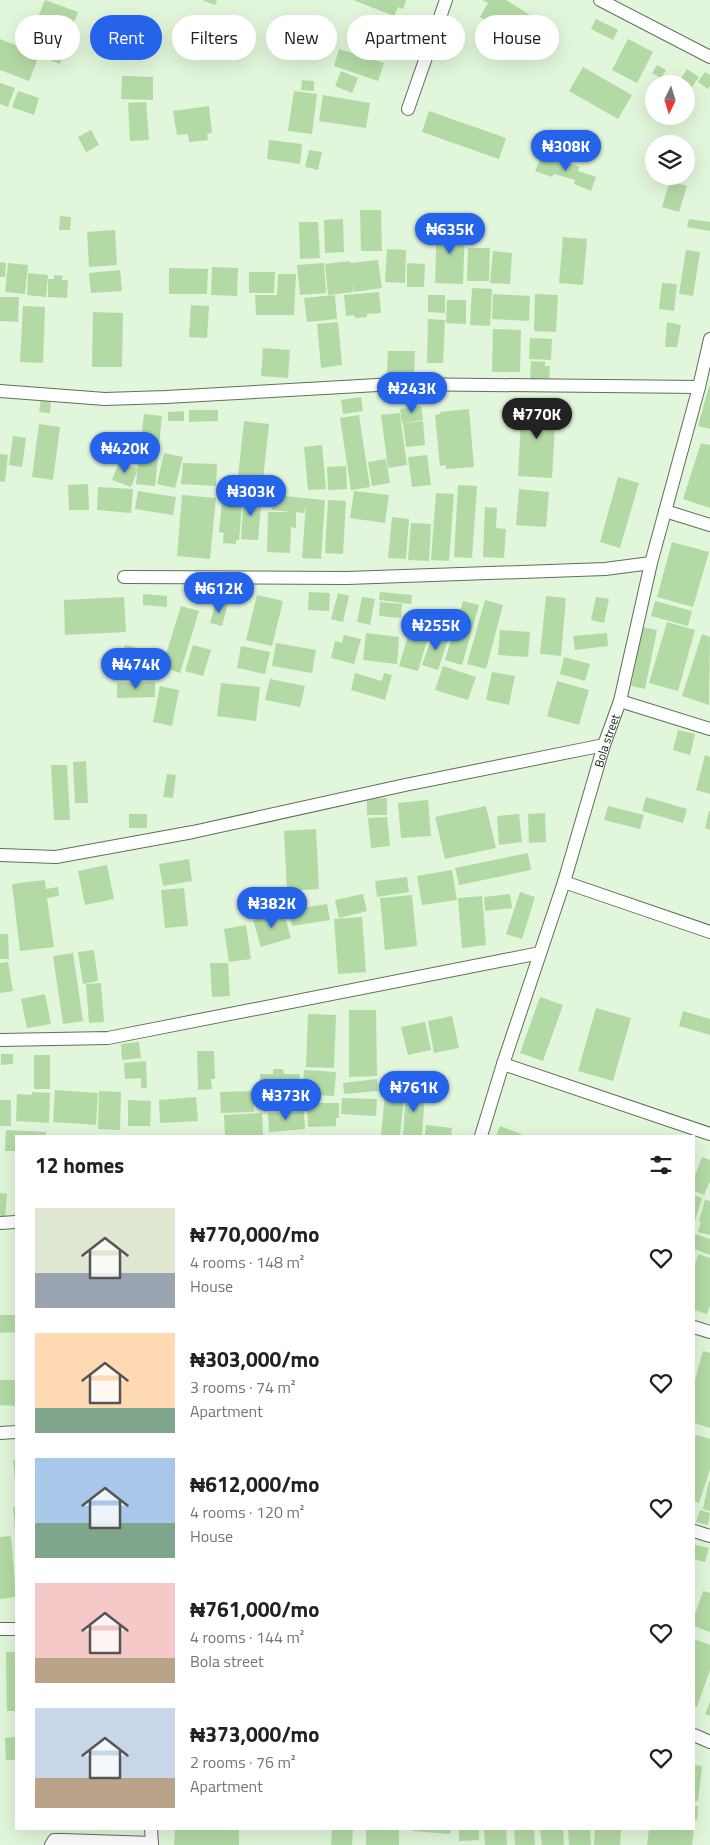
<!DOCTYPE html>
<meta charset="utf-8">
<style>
:root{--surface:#fff;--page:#f2f2f2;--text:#202124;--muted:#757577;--accent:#2563eb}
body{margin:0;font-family:"Titillium Web",sans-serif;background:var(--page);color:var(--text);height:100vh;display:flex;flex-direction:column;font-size:19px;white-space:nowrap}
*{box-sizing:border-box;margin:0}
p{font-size:16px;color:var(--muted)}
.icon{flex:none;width:28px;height:28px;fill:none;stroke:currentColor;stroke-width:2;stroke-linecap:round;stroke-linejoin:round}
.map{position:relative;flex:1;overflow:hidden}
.drawer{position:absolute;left:15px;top:1135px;width:680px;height:695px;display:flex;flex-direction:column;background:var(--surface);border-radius:0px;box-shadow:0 5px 20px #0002}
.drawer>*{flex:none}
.top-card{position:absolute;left:15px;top:15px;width:680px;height:45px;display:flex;gap:10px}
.needle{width:32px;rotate:184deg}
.tools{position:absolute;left:645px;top:75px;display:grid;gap:10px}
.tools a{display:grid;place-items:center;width:50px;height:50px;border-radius:50%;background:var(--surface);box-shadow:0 5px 20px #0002;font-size:25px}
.price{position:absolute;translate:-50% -42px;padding:0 11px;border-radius:18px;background:var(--accent);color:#fff;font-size:16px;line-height:32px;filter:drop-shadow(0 1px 2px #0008)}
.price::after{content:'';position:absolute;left:50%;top:30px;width:15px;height:11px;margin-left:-8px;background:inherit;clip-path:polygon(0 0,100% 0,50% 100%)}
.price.active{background:#222;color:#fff}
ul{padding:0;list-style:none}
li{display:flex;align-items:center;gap:15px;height:125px;padding:0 20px}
li span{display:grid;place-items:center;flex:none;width:140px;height:100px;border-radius:0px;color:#555}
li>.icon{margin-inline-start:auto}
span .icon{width:60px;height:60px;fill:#fffc;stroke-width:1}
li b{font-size:21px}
h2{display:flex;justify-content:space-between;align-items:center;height:60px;padding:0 20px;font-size:21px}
.tag{padding:0 18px;border-radius:22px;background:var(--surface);box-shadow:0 5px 20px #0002;font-size:18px;line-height:45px}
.tag.active{background:var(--accent);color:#fff}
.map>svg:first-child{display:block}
.building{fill:#b3daa5}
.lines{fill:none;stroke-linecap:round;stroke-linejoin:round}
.street-casing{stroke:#5f7159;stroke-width:14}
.street{stroke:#fff;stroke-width:12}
.labels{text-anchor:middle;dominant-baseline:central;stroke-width:4;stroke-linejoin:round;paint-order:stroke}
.street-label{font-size:12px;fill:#131a11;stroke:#fff}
</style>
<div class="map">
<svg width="710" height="1845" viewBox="0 0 710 1845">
<rect width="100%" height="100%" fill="#e1f6da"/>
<path class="building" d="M45,0L78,12L63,50L30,37Z
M202,0H217L215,5Z
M353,0H406L403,9L398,7L394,16Z
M482,0H506L543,23L539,29L543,31L535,43L533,42L530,47L480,17L488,3Z
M200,17L226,19L223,43L197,40Z
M596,19L618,30L613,40L591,29Z
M364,22L376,26L369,44L357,40Z
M0,39L25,49L28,42L63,56L60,64L39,56L29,81L0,70Z
M628,39L653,52L637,83L612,70Z
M339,49L384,63L378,81L334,66Z
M657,65L666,70L661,78L652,73Z
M583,67L632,95L618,119L569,91Z
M687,69L699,77L691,88L680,80Z
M341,71L358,78L352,93L335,86Z
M705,72L710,75V86L708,89L698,82Z
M122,76L153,77V100L121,99Z
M302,80L314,81V91L301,90Z
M0,83L15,88L8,107L0,104Z
M18,91L39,98L34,115L12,107Z
M294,91L317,94L312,134L288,131Z
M323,95L370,103L366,128L319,121Z
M146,102L149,140L130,141L128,103Z
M209,106L212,133L207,134L208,140L189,142L188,134L177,135L173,111Z
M429,111L506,138L499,159L422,132Z
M91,130L99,145L86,152L78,137Z
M269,140L302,144L300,164L267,159Z
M309,150L322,152L318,170L305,167Z
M541,157L556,163L557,159L580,167L578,171L596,177L591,191L574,184L575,180L554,174L552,177L535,171Z
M670,181L687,186L679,212L662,207Z
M360,210H381L382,251H361Z
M60,216L71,217L70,230H59Z
M343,219L344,252L325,253L324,220Z
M689,219L710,222V231L687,227Z
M299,222H318L320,258L300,259Z
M437,226L465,227L463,284L435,283Z
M115,230L117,265L89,267L87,232Z
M563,237L587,239L583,285L559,283Z
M468,248H490L489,281H467Z
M387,249L406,250L405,283L385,282Z
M686,250L700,252L693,296L679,294Z
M493,251L512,253L510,284L490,283Z
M378,260L382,288L354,292L353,282V292L328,295L325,264L350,261V263Z
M0,262L6,263L5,277H0Z
M8,263L28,265L25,294L5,292Z
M324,263L326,293L300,295L297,265Z
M407,263L425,264L424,287H407Z
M212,267L238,268L237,296L211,295Z
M169,268L208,269L207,294H169Z
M120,270L122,291L91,293L89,273Z
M249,272H275L274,293H249Z
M28,273L48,275L46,297L27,295Z
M278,274H296L294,315H256L255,295H277Z
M54,275L63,276L62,280H68L67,298L48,297V279H54Z
M662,283L677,284L674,311L659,309Z
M472,288L492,289L490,326L470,325Z
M379,292L381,313L367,314V317L355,318L354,315L346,316L344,295Z
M493,294L530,296L529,321L492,319Z
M535,294L558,295L556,332L534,331Z
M335,295L337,319L307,322L304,298Z
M428,295H445V313L428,312Z
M0,297H19L18,322L0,321Z
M447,300H466V324L446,323Z
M191,305L209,306L207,338L189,337Z
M23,306L45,307L43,363L20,362Z
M93,312L123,313L122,367H92Z
M428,319L445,320L443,363H427Z
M338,322L342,365L321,368L317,324Z
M667,322L681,325L677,347H665Z
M493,329L521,330L520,372H492Z
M530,338L552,339L551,360L529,359Z
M263,348L290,350L288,378L261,376Z
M388,351H415L414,375L387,374Z
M531,361L545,362V366H550L549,380L530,379Z
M709,386H710V429L698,426Z
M415,394V402L389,404L388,396Z
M361,397L363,411L343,414L341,400Z
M41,400L51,401L50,413L39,412Z
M522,403L556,404L552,478L518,476Z
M421,406L423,420L402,423L400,409Z
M469,409L474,467L446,469V465L440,466L435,415L440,414V412Z
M189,410H218V421L189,422Z
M184,411V421H168V412Z
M400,413L401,423L399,424L401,423L407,465L388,468L381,415Z
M144,414L162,416L155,486L136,484Z
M359,415L370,487L351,490L340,418Z
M244,421L269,424L262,489L237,486Z
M423,421L425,445L406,447L403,423Z
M39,424L60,427L53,480L32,477Z
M13,436L26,438L22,467L9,465Z
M701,443L710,445V508L683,499Z
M322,445L326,489L308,490L304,447Z
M164,453L183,457L175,488L157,484Z
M0,454L8,455L5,482L0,481Z
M427,455L431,485L412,487L408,457Z
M386,459L390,483L372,486L368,462Z
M119,462L138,469L131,487L112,480Z
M183,463L217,464L216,486L181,484Z
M346,466L347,489L328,490L327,467Z
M618,477L639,483L620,548L600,542Z
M88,484L89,510H69L68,485Z
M458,485L477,486L472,558L454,557Z
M98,487L133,489L131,513L97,510Z
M519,489L549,492L546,527L516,525Z
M138,491L176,497L173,515L135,509Z
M223,491L243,492L239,540H236V544L223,543L224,533L219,532Z
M354,491L389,495L385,523L350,518Z
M436,493L454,494L449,561L431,560Z
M244,494L262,495L258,540L241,539Z
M182,495L216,498L210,559L177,556Z
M273,495L325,500L321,559L302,558L306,504L304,513L296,512V528L291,527L290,553L267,552L268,512H292L272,510Z
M328,500L346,501L343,554L325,553Z
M485,507L497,508L496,528L506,529L504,558L483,557Z
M392,517L409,519L406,559L388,558Z
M411,523L431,524L429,561L408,560Z
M672,542L709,552L693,607L657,597Z
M309,592L330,593L329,611L308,610Z
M380,592L412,595L411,604L379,600Z
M338,593L349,596L343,622L331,619Z
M143,594L167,596V607L143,605Z
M257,595L283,601L272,646L246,640Z
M546,596L566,598L561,656L540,654Z
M124,597L126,632L65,635L64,600Z
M362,597L375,599L370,625L357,622Z
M596,597L609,599L604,623L591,620Z
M485,600L503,605L486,669L467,664Z
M216,601L228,604L222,626L210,623Z
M463,601L479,605L462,665L445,660Z
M655,601L692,611L688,626L651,616Z
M380,602L402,604L401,618L379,616Z
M181,606L199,611L180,673L162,667Z
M667,622L695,630L678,691L649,683Z
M643,627L657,630L645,689L631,686Z
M410,629L429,634L418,671L399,666Z
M500,630L530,632L528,657L498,655Z
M434,631L449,637L438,670L422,665Z
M366,633L399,637L397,664L363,660Z
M607,633L608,646L575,650L573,636Z
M702,634L710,637L709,705L682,696Z
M344,635L361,639L354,664L331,658L335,641L342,643Z
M276,643L316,650L312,673L272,666Z
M125,645L162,654L156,678L119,669Z
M193,645L211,650L203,676L185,671Z
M241,646L270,652L265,674L237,668Z
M564,657L590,664L585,681L560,674Z
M443,666L476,677L468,700L435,690Z
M492,672L515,676L509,705L486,700Z
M355,673L382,681L384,673L392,675L385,700L351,690Z
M270,679L305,686L300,707L265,700Z
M557,681L589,690L579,725L547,716Z
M155,682V697L117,698V683Z
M221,683L260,687L256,721L217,716Z
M160,686L179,690L172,726L153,722Z
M678,730L695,734L690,755L673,750Z
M705,755L710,757V794L696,790Z
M86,761L88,803H75L73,762Z
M51,765H67L70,820H54Z
M167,774L176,775L173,798L163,797Z
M646,797L687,809L683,823L642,811Z
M387,798V815H367V799Z
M428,800L431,836L401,838L398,803Z
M486,806L496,848L445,859L435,817Z
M608,806L644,815L640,829L604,820Z
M709,811H710V830L705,828Z
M545,813L546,842L529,843L528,814Z
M129,814H147V828H129Z
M519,814L522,842L499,845L497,816Z
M387,817L390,846L371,848L368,818Z
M316,829L319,889L287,891L284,831Z
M528,853L531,870L459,885L455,868Z
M189,859L192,881L163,886L159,864Z
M107,865L114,899L85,905L78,871Z
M452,870L457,900L422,905L417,876Z
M407,877L409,892L377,897L375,881Z
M45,880L46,889L58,887L59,896L47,898L54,947L20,951L12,884Z
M184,888L188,926L165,928L161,890Z
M520,892L535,897L522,939L506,934Z
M363,894L367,911L339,918L335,900Z
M510,894L512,908L485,911L484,897Z
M412,895L417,946L385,950L380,898Z
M482,896L486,945L462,948L458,898Z
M327,904L330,920L292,926L289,910Z
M283,911L291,938L261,947L253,920Z
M362,917L366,972L338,974L334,919Z
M246,925L251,959L229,962L224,929Z
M0,934H8L9,959H0Z
M94,950L98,981L83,984L78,952Z
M73,953L83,1021L63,1024L53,956Z
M8,962L13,991L0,993V963Z
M210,963H228L230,996L212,997Z
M101,983L104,1022L89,1023L86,984Z
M45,994L51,1024L27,1028L21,999Z
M540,997L563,1005L543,1061L520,1053Z
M596,1008L631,1018L613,1081L578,1071Z
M349,1010H376L377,1076L349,1077Z
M683,1011L710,1019V1035L679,1026Z
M308,1014L336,1015L334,1068L306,1067Z
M452,1016L459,1048L434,1053L428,1021Z
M425,1022L431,1050L408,1055L401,1027Z
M139,1042L141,1058L122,1060L121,1044Z
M197,1051H214L215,1079H211L212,1089L198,1090Z
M1,1054H13V1064L1,1065Z
M34,1055H50V1089H34Z
M146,1061L147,1088H141V1078L125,1079L124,1063Z
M273,1069H283L284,1074H300V1100H260V1074H273Z
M304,1070L336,1072L334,1096L302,1094Z
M377,1079L378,1091L344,1094L343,1083Z
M55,1090L98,1093L96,1125L53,1122Z
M406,1090L425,1092L422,1136H403Z
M99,1091L121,1092L120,1130L98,1129Z
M253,1091L254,1112L221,1113L220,1092Z
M32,1092L50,1093L49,1123L16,1121L17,1094L32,1095Z
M385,1094L404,1096L400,1136H381Z
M196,1097L198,1121L160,1123L159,1100Z
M342,1098L377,1099L376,1116L341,1114Z
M0,1100H11V1126H0Z
M128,1100L151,1101L150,1126H128Z
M307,1103H339V1118H336V1126L308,1127Z
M304,1111L305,1129L269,1132L268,1113Z
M262,1113L263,1136H225L224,1115Z
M426,1125L452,1128L451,1136H425Z
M500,1126L526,1136H496Z
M6,1130L46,1132V1136H16V1151H5Z
M702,1157L710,1160V1181L704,1195L694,1191V1178Z
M0,1193L7,1194L5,1219L0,1218Z
M694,1195L702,1198L694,1224Z
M705,1200L710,1201V1235L698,1232L701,1222L699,1221Z
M695,1234L710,1239V1255L694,1249Z
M698,1254L710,1258V1305L707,1314L694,1310V1268Z
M0,1315H16V1332L0,1333Z
M703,1351L710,1353V1428L694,1423V1383Z
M0,1380H16V1406L0,1405Z
M696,1435L710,1439V1469L699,1503L694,1501V1440Z
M16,1459V1481H15L13,1460Z
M709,1481L710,1482V1511L703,1509Z
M13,1507H16V1532H15Z
M700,1510L710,1513L708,1525L696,1522Z
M11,1536L16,1597L0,1599V1537Z
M695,1545L709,1548L705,1562L694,1559Z
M703,1591L710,1593V1632L694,1626V1617Z
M694,1639L710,1645V1670L697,1707L694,1706Z
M6,1652H16V1711H7Z
M710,1701V1716L705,1714Z
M16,1737V1760H6L5,1738Z
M694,1765L702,1766L698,1801H694Z
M694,1806H698L697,1820L694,1819Z
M175,1829H239V1845H174Z
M332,1829H353L352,1845H331Z
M366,1829H399V1845H366Z
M413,1829H451L450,1834L413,1831Z
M459,1829H479V1840L459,1841Z
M484,1829H506L507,1845H485Z
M514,1829H534L535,1845H515Z
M540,1829H563L564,1845H542Z
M568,1829H590L591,1845H569Z
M595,1829H621L620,1845H594Z
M649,1829H694L692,1845H647Z"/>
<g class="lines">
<g class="street-casing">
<g id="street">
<path d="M600,0L710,57"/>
<path d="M408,109L446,0"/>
<path d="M0,391L105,399L166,397L395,384L699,387"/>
<path d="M665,511L710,525"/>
<path d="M124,577L347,578L605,569L651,563"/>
<path d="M620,701L710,729"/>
<path d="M0,855L56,857L193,832L405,785L604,745"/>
<path d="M564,882L710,932"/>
<path d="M0,1040L108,1038L540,953"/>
<path d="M503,1064L710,1134"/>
<path id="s1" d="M481,1136L503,1064L564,882L604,745L620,701L651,563L699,387L710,339"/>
<path d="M0,1223L16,1222"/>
<path d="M694,1327L710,1332"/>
<path d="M0,1433L16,1432"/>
<path d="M694,1531L710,1536"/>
<path d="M0,1629H16"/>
<path d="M694,1735L710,1742"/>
<path d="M151,1829L152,1845"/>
<path d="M51,1845L54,1840H63L152,1843"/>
</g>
</g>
<use href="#street" class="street"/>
</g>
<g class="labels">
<g class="street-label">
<text stroke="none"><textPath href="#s1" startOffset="415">Bola street</textPath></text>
</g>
</g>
</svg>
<div class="tools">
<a><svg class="needle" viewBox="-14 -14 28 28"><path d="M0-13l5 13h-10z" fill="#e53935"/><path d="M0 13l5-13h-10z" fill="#757577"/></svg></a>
<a><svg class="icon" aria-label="layers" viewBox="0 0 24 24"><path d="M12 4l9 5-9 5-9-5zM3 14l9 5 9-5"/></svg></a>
</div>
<b class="price" style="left:566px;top:172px">₦308K</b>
<b class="price" style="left:450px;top:255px">₦635K</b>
<b class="price" style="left:412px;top:414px">₦243K</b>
<b class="price active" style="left:537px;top:440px">₦770K</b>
<b class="price" style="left:125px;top:474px">₦420K</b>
<b class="price" style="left:251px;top:517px">₦303K</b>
<b class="price" style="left:219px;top:614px">₦612K</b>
<b class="price" style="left:436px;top:651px">₦255K</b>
<b class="price" style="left:136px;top:690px">₦474K</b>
<b class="price" style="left:272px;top:929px">₦382K</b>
<b class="price" style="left:414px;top:1113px">₦761K</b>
<b class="price" style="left:286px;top:1121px">₦373K</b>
<div class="top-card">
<a class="tag">Buy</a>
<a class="tag active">Rent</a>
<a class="tag">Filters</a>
<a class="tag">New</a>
<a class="tag">Apartment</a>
<a class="tag">House</a>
</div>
<section class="drawer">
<h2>12 homes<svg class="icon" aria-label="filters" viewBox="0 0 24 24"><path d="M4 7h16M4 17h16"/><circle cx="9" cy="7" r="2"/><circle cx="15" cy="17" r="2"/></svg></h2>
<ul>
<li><span style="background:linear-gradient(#dfe7d0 65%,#9aa5b1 0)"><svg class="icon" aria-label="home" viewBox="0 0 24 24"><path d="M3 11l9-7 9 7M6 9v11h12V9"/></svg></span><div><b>₦770,000/mo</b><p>4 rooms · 148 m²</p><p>House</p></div><svg class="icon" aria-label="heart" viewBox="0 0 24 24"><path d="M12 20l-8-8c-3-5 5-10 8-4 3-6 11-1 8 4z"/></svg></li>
<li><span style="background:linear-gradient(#ffd9b3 75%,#7fa58c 0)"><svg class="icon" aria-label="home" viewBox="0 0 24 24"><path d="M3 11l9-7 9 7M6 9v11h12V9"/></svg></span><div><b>₦303,000/mo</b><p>3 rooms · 74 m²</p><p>Apartment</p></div><svg class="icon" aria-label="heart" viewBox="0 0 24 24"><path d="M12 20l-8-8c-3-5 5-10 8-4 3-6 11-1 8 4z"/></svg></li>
<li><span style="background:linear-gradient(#a9c7e8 65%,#7fa58c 0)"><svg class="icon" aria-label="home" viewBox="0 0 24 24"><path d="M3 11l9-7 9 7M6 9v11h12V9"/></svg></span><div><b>₦612,000/mo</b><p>4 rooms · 120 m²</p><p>House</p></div><svg class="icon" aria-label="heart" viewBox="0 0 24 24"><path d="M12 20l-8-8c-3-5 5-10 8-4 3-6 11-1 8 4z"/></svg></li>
<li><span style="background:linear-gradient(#f6c9c9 75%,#b9a48a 0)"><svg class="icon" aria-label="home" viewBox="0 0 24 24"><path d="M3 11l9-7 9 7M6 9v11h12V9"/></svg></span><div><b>₦761,000/mo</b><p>4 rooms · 144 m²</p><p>Bola street</p></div><svg class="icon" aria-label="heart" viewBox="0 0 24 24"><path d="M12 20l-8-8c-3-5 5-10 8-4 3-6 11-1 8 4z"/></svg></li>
<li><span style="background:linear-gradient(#c9d6e8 70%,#b9a48a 0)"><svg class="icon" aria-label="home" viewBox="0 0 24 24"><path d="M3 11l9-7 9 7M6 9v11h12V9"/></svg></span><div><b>₦373,000/mo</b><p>2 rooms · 76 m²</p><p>Apartment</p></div><svg class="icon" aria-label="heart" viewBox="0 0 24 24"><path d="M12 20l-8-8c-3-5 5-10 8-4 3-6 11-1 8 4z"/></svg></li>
</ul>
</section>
</div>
